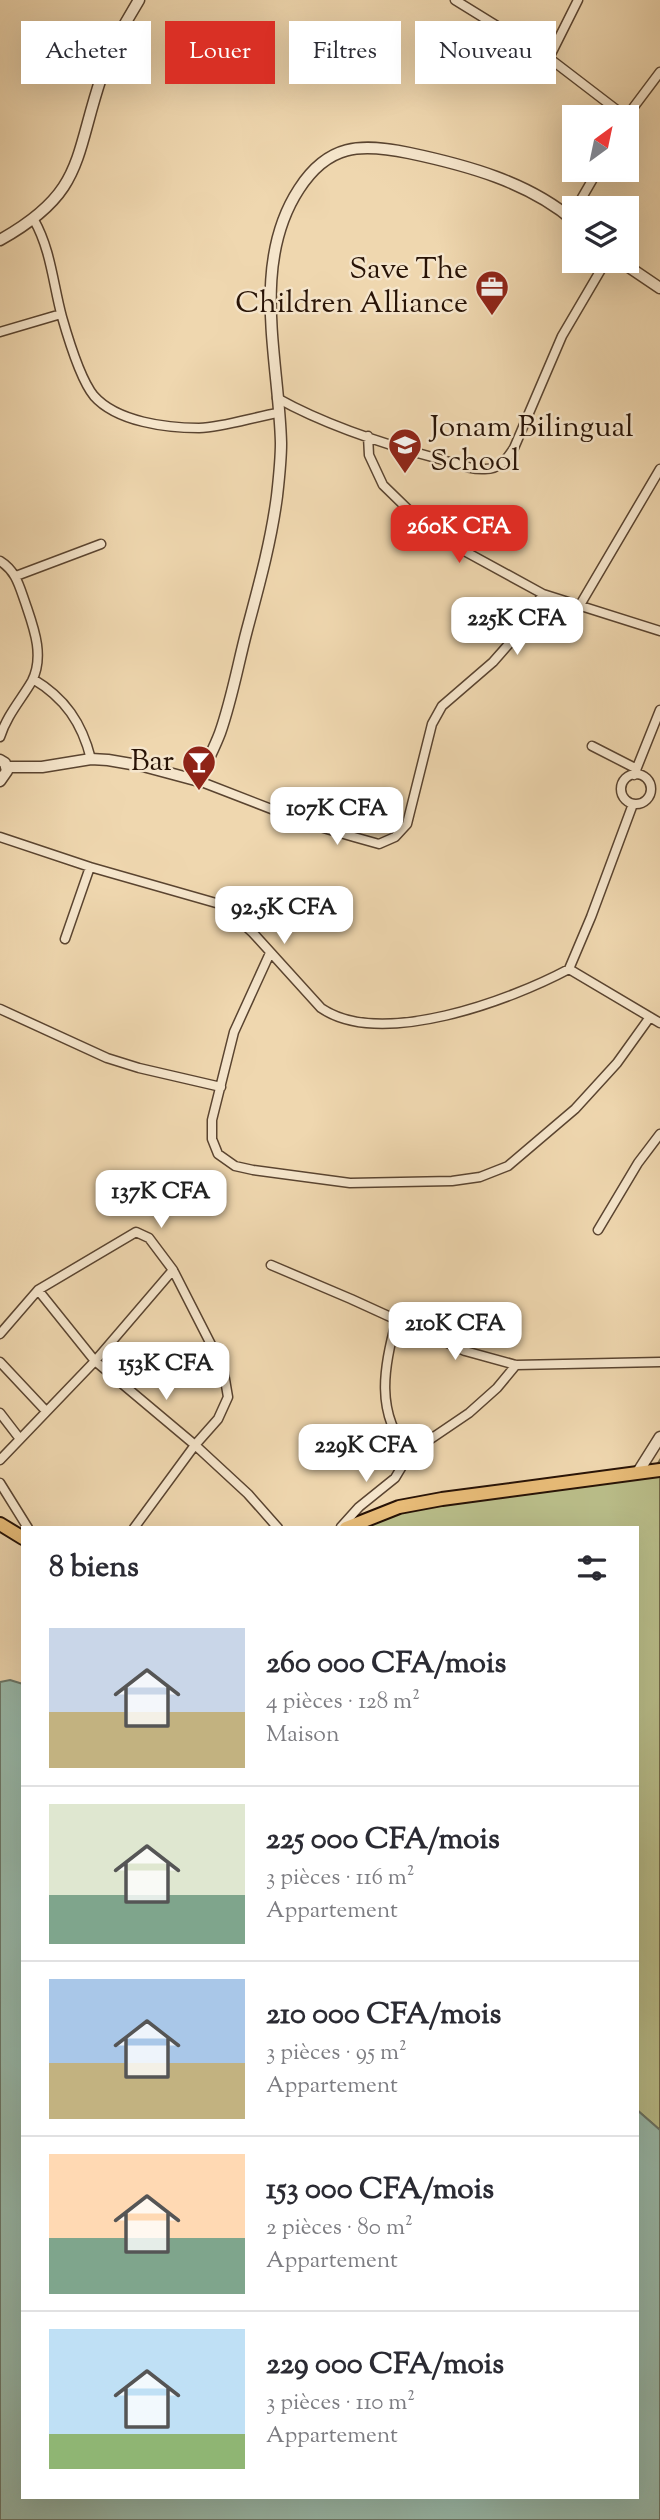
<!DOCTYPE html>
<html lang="fr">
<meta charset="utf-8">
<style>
:root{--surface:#fff;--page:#f7f7f7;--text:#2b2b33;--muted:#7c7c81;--line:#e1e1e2;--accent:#d93025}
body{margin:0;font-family:"Sorts Mill Goudy",serif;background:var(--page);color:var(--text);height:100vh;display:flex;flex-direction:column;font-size:26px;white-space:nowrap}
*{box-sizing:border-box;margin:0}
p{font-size:23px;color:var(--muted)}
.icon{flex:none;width:38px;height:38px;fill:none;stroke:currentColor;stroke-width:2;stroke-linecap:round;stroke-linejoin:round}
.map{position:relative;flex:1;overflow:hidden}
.side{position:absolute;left:21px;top:1526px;width:618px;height:973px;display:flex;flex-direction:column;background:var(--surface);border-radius:0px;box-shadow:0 7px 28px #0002}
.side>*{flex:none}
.guide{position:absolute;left:21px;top:21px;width:620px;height:63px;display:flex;gap:14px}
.needle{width:46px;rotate:33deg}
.fabs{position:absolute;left:562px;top:105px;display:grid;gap:14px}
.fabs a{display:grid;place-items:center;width:77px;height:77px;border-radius:0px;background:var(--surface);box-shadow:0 7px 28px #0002;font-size:35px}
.price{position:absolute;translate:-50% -60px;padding:0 16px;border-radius:14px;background:#fff;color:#222;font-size:23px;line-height:46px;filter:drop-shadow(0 2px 4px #0008)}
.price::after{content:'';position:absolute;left:50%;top:42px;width:21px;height:16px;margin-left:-10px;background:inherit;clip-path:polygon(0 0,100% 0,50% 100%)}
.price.on{background:var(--accent);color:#fff}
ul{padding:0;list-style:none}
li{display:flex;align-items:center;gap:21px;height:175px;padding:0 28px}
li+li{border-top:2px solid var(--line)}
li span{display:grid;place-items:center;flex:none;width:196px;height:140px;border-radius:0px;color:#555}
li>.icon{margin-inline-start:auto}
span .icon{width:84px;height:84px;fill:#fffc;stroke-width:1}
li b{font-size:30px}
h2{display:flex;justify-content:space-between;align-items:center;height:84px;padding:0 28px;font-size:30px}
.tag{padding:0 24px;border-radius:0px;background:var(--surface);box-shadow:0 7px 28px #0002;font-size:24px;line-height:63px}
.tag.on{background:var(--accent);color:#fff}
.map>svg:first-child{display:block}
.green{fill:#babe8a;stroke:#716848;stroke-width:2}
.water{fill:#9abaaa;stroke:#6c7768;stroke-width:2}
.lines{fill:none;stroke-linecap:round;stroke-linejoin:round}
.minor-casing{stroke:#5a4430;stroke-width:11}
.tertiary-casing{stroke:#5a4430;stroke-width:13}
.trunk-casing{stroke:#281306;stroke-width:16}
.minor{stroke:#f5e5cb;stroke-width:8}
.tertiary{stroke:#f5e5cb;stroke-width:10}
.trunk{stroke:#e8bc78;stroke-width:12}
.labels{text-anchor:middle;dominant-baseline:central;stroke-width:5;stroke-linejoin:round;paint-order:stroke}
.poi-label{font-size:30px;fill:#281306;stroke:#f5e5cb;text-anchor:end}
</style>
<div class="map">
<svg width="660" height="2520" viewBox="0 0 660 2520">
<rect width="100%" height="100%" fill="#efd7af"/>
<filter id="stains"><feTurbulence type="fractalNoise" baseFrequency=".00286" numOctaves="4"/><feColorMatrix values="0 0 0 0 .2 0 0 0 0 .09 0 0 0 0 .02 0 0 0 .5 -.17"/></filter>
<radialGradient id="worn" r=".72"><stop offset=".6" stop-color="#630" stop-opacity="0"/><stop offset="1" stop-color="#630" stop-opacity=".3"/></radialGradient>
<path class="green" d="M660,1460V2130L637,2110V1528H357L403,1508L654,1470Z"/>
<path class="water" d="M10,1680L23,1684V2497H637V2110L660,2130V2520H0V1682Z"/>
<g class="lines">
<g class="minor-casing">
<path id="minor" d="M455,0L549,58L626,117
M549,58L578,0
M627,116L660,72
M576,208L598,170
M34,220C51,250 53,284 62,317C68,338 80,379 94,396C117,422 167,428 199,428C225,427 253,417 278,413
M0,332L61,314
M277,398C325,425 390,446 443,460C457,464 471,470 485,469C500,469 507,459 514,448L562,336L606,261
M368,436L369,455L383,485L420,521L446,541L543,594L660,631
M0,561C16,571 19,585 25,602C33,626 45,655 32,681C21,700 7,715 0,737
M16,576L101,544
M580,605L660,469
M33,679C65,698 82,723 91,759
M592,746L635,768
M621 789a15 15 0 1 1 30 0a15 15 0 1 1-30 0Z
M634,775L660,710
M199,781L310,824L354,837L379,844L395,837L407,824L432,724L442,706L493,662L515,637L543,594
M0,837L90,867L223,905L253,933L321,1008C381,1049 511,1000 569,969L591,917L633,804
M65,939L90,867
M270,953L234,1032L212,1120V1139L218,1154L235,1166L253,1170L350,1183L452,1181L480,1177L508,1166L575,1109L617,1063L650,1017
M569,969L660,1023
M0,1009L107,1058L139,1068L221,1087
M598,1230L638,1163L660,1134
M271,1265L351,1299L465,1351L516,1365L660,1362
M38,1290L95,1361L195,1445L248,1494L278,1528
M397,1319C384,1364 374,1415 410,1453
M0,1334L38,1290L136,1232L149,1238L173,1270L223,1368L228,1397L218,1419L195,1445L134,1528
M0,1362L46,1411
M0,1413L20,1439
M0,1460L95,1361L173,1270
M0,1483L28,1528
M341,1527L359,1507L395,1478L410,1453L469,1413L497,1388L516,1365"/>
</g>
<g class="tertiary-casing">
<path id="tertiary" d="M0,240C84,193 74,159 101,78C110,51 124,24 139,0
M620,261L660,288
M0,760L5,763L7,771L0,781
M7,767H42L91,759L108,760L143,766L199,781C205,765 214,749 220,733C232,699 238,664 247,630C259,585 271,542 277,496C279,478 281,461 281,443C279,360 250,264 299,189C328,144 360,143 409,153C466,165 529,182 574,221
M638,1472L660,1437"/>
</g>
<g class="trunk-casing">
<path id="trunk" d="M0,1524L23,1538
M346,1528L399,1507L442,1499L660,1470"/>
</g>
<use href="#minor" class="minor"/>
<use href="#tertiary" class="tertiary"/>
<use href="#trunk" class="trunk"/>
</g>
<defs>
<g id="office-pin" transform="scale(1.75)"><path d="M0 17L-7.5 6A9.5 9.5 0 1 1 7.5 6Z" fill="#8f2418" stroke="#f5e5cb"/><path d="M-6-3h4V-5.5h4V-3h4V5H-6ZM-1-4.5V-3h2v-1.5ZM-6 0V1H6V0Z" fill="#fff"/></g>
<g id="school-pin" transform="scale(1.75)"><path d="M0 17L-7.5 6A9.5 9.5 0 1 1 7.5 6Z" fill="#8f2418" stroke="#f5e5cb"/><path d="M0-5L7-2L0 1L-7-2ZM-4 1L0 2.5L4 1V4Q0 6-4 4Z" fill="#fff"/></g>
<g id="bar-pin" transform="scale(1.75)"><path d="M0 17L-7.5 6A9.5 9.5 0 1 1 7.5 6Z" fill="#8f2418" stroke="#f5e5cb"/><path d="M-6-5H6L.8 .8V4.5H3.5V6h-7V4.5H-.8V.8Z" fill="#fff"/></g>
</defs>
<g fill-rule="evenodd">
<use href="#office-pin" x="492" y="287"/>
<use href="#school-pin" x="405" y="445"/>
<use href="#bar-pin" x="199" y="762"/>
</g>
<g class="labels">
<g class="poi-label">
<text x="468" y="270">Save The<tspan x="468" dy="34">Children Alliance</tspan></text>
<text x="430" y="428" text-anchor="start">Jonam Bilingual<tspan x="430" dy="34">School</tspan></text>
<text x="174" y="762">Bar</text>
</g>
</g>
<rect width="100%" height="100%" filter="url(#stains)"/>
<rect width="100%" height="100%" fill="url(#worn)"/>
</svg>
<div class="fabs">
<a><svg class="needle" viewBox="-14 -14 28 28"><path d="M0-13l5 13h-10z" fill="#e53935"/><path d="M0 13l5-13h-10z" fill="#7c7c81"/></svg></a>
<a><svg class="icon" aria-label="layers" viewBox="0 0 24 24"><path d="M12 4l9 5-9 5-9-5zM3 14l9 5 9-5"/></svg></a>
</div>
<b class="price on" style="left:459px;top:565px">260K CFA</b>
<b class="price" style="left:517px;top:657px">225K CFA</b>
<b class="price" style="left:337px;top:847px">107K CFA</b>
<b class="price" style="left:284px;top:946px">92.5K CFA</b>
<b class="price" style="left:161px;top:1230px">137K CFA</b>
<b class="price" style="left:455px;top:1362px">210K CFA</b>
<b class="price" style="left:166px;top:1402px">153K CFA</b>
<b class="price" style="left:366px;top:1484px">229K CFA</b>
<div class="guide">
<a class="tag">Acheter</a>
<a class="tag on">Louer</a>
<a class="tag">Filtres</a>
<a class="tag">Nouveau</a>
</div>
<section class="side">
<h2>8 biens<svg class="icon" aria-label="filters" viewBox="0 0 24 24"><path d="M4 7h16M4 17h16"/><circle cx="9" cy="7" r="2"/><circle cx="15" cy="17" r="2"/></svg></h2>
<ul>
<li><span style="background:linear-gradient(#c9d6e8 60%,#c2b280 0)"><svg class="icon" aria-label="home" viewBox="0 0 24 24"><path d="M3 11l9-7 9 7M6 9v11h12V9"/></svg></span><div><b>260 000 CFA/mois</b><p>4 pièces · 128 m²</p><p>Maison</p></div></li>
<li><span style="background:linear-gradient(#dfe7d0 65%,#7fa58c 0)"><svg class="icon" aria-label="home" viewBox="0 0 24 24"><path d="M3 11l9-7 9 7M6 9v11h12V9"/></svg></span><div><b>225 000 CFA/mois</b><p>3 pièces · 116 m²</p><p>Appartement</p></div></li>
<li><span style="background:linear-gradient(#a9c7e8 60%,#c2b280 0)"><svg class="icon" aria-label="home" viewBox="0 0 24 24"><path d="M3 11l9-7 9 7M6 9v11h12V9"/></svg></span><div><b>210 000 CFA/mois</b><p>3 pièces · 95 m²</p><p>Appartement</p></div></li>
<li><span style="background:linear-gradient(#ffd9b3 60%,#7fa58c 0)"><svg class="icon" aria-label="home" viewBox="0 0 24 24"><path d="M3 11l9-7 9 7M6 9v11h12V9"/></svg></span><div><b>153 000 CFA/mois</b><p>2 pièces · 80 m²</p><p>Appartement</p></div></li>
<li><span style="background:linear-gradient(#bfe0f5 75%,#8fb573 0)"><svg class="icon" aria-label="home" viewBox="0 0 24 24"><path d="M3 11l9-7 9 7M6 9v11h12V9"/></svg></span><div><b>229 000 CFA/mois</b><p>3 pièces · 110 m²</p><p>Appartement</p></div></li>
</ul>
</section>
</div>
